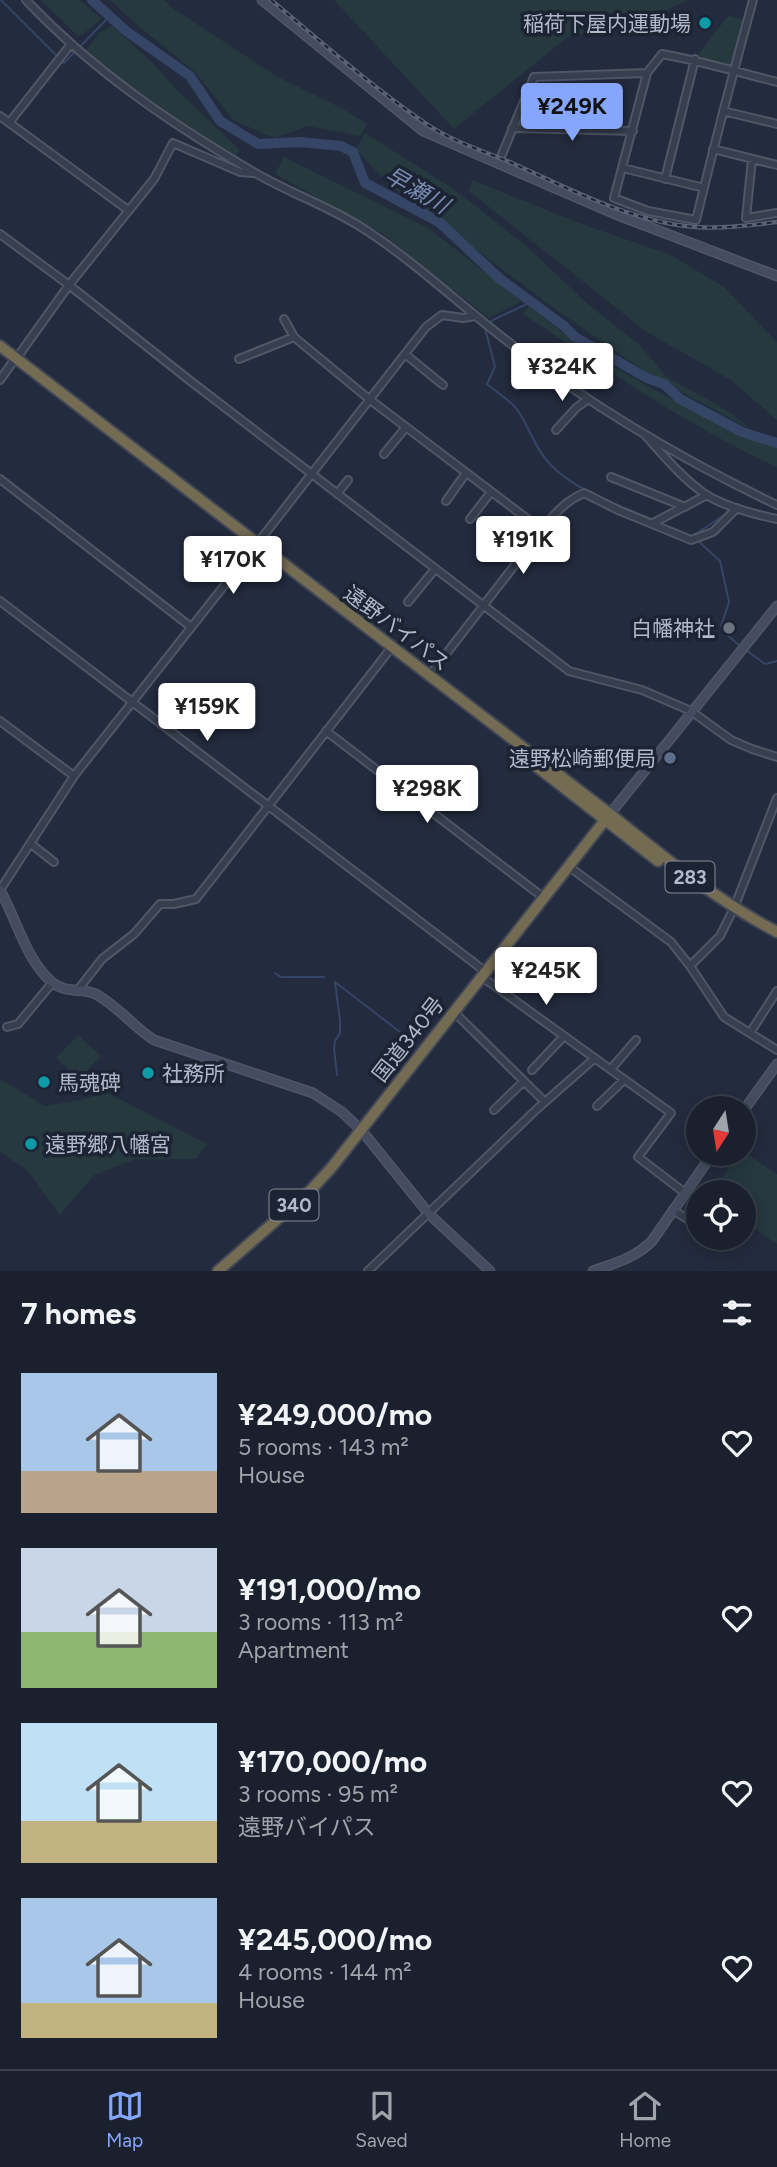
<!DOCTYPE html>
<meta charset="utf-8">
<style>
:root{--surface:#1a202e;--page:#272d3a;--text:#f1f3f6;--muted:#9fa3aa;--line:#383e4a;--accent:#85a6fc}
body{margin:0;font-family:Figtree,"Noto Sans JP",sans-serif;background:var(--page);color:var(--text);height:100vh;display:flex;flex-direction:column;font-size:26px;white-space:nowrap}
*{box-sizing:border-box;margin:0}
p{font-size:23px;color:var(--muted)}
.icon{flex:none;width:38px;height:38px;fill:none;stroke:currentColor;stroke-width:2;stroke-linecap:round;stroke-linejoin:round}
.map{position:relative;height:1271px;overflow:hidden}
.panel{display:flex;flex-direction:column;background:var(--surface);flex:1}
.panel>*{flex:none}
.needle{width:46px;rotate:192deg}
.controls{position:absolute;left:686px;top:1096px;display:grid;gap:14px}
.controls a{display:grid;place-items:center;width:70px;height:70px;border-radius:50%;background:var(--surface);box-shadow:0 4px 18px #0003,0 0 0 2px var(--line);font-size:35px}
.price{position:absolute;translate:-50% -60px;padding:0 16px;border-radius:7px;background:#fff;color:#222;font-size:23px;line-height:46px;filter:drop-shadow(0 2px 4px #0008)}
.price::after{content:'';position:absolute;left:50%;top:42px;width:21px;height:16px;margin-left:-10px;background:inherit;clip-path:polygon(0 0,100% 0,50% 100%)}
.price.selected{background:var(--accent);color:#111}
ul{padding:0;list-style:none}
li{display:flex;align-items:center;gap:21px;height:175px;padding:0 21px}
li span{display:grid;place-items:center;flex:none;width:196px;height:140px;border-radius:0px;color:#555}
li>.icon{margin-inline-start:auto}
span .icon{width:84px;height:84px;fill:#fffc;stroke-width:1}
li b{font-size:30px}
h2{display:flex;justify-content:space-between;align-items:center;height:84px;padding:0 21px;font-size:30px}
.tabs{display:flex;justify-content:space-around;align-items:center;height:98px;border-top:2px solid var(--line);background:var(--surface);font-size:19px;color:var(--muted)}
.tabs a{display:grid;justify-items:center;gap:4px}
.tabs .selected{color:var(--accent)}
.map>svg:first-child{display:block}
.green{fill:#25393f}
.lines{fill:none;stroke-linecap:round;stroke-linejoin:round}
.stream{stroke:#354566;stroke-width:2}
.river{stroke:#354566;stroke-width:10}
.street-casing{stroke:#4f5666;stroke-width:10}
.secondary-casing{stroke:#4f5666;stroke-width:11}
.highway-casing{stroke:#3f4656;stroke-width:14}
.street{stroke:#373e4e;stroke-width:6}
.secondary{stroke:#454c61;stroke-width:8}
.highway{stroke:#746b53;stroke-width:10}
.rail-casing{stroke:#596175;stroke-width:4.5}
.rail{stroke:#1c2333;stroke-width:2;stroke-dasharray:5;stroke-linecap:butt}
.culture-dot{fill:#0f9aa8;stroke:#1c2333;stroke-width:2.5}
.worship-dot{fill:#6b7280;stroke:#1c2333;stroke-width:2.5}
.service-dot{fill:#5c6f8a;stroke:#1c2333;stroke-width:2.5}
.labels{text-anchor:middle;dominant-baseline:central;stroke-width:7;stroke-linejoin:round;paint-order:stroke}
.shield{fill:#1c2333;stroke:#868c9c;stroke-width:2}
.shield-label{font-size:19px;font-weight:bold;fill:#b3b9c9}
.poi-label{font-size:21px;fill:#b3b9c9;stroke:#1c2333;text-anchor:end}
.street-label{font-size:21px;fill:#b3b9c9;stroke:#1c2333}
.water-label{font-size:23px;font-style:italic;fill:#798cb2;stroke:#1c2333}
</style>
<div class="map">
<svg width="777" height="1271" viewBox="0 0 777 1271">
<rect width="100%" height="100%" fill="#232b3e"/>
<path class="green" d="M41,0H80L102,19L79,37Z
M110,0H164L174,9L276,76L341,108L368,124L360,136L307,126L275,138L234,121L196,73L137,25Z
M334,0H688L635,25L569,36L454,129Z
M728,16L743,19L733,67L696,57Z
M112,26L152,62L176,89L240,150L234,158C183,123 131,93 85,52L99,33Z
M365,133L452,188L524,244L590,306L639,344L667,377L728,411L752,430L650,375L558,311L387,183L356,149Z
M284,157L428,228L522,301L489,318L383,234L275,174Z
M472,180L579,223L671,255L724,287L777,342V420L731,380L645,331L469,191Z
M528,306C550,322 571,340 594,354C651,391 714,422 777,447V467C687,426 605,368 523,314Z
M78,1035L101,1056L79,1079L56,1058Z
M0,1079L45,1106L80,1100L108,1093L207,1144L196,1159H136L94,1175L60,1215L27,1170L0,1152Z
M744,1152L777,1174V1244L744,1222V1192H713L738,1153Z"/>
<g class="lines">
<path class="stream" d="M1,0L57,56
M61,60L64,63L109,17
M489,324L493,320L531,302
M485,328L495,367L487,384C496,392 508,399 516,408C529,425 534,448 550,464C575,491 621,506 654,520
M659,523L689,536
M694,535L727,513
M697,540L720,561L729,602L721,626L725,633L741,647
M746,650L765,664L777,661
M275,973L281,977H324
M337,1075L334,1048L335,1041L340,1033V1020L335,982L417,1045
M608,1271L629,1261"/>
<path class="river" d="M92,0L126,31L190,76L220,121L258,144L300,142L341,146L353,152L365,183L439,222L499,278L564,326L575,337L647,378L664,384L680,399L742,432L777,443"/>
<g class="street-casing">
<path id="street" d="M26,0C92,70 170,123 252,171C287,192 326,205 361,227C416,262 463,308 515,347C596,409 685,461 777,505
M753,0C733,73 714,146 696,220L648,211L614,198L647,73L662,54C701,61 738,72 777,82
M723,111L777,124
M0,116L128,210
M9,123L71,44
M512,128L633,131
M713,149L777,165
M752,159L746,218L777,213
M498,164L534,77L647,73
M623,168L704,188
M665,179L695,59
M0,234L69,285L193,383L569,671L642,690L691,711L731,740L752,749L777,757
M284,319L294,337
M405,354L443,385
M16,359L69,285L154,179L173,143L240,172L252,173
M239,359L294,337L369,399L542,530
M0,380L12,363
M517,385L542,367
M556,430L576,408L588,399
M646,436C664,456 682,478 705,494C725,507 753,514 777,519
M384,454L406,427
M611,477L685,507
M0,479L191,627
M337,494L348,480
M446,501L466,473
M470,519L491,492
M653,523L707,495
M257,544L426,327L442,315L463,318L475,316
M0,601L486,972
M408,602L435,569
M429,676L548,522C559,509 568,500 584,493L618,510L691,540L713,532L737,508
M0,721L74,776
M326,731L544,898
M31,844L54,862
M568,866L671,942L690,966L724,1017L777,1050
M0,890L74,776L253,549
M690,966L720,936L734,908L777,798
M482,977L671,1113L638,1157L685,1193
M77,991L102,959L134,934L160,904H174L196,899L388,652
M454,1012L545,1102
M7,1027L18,1024L52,983
M750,1033L777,991
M611,1069L636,1040
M532,1070L564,1036
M597,1106L624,1080
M494,1110L524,1081
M673,1210L698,1226
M719,1237L726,1240
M368,1271L538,1108L595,1058"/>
</g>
<g class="secondary-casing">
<path id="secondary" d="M262,0L423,131L615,214L777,276
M610,814L777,606
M0,890C17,920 26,961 53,983C67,994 86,987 99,996C119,1008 134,1027 154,1040L313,1093L342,1112L362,1131L429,1214L490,1271
M744,1110L777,1064
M593,1271C615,1263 635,1258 652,1241L713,1153"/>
</g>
<g class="highway-casing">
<path id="highway" d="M0,346L610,814C664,857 716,900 777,932
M527,759L658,861
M218,1271L311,1190L332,1167L609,815"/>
</g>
<use href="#street" class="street"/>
<use href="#secondary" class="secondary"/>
<use href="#highway" class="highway"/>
<g class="rail-casing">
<path id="rail" d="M271,0C321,42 371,86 425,123C451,141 483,151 512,163C569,189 634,223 697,227C724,229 750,225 777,222"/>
</g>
<use href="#rail" class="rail"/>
</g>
<g class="culture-dot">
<circle cx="705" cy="23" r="7"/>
<circle cx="148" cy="1073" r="7"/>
<circle cx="44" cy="1082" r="7"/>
<circle cx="31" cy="1144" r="7"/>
</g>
<circle class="worship-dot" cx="729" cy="628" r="7"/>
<circle class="service-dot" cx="670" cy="758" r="7"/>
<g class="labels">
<g class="shield">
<rect x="665.5" y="861.5" width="49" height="31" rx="5"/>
<rect x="269.5" y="1189.5" width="49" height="31" rx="5"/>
</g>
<g class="shield-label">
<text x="690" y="877">283</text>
<text x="294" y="1205">340</text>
</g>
<g class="poi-label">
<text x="691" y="23">稲荷下屋内運動場</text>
<text x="715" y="628">白幡神社</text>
<text x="656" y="758">遠野松崎郵便局</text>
<text x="162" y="1073" text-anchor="start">社務所</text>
<text x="58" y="1082" text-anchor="start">馬魂碑</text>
<text x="45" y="1144" text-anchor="start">遠野郷八幡宮</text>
</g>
<g class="street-label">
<text transform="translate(397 628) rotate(37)">遠野バイパス</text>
<text transform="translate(408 1039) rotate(-52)">国道340号</text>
</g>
<g class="water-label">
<text transform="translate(417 190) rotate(30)">早瀬川</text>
</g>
</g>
</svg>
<div class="controls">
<a><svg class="needle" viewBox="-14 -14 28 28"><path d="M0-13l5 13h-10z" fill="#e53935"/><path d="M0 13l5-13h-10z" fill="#9fa3aa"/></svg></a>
<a><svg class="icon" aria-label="locate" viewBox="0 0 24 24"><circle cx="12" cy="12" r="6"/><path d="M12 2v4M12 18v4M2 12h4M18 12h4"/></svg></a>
</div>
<b class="price selected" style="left:572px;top:143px">¥249K</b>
<b class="price" style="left:562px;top:403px">¥324K</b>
<b class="price" style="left:523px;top:576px">¥191K</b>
<b class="price" style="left:233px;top:596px">¥170K</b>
<b class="price" style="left:207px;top:743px">¥159K</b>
<b class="price" style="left:427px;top:825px">¥298K</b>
<b class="price" style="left:546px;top:1007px">¥245K</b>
</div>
<section class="panel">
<h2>7 homes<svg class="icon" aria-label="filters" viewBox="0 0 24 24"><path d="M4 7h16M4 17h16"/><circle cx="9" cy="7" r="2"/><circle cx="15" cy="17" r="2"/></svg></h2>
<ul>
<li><span style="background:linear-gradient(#a9c7e8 70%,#b9a48a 0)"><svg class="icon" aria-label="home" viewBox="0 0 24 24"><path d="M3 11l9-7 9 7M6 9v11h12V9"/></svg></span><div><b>¥249,000/mo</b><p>5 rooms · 143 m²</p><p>House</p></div><svg class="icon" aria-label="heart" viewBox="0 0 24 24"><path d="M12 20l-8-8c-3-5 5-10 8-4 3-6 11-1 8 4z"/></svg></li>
<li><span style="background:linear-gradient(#c9d6e8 60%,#8fb573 0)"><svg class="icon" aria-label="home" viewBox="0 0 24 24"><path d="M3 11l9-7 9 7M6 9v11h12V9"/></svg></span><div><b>¥191,000/mo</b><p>3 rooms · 113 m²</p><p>Apartment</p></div><svg class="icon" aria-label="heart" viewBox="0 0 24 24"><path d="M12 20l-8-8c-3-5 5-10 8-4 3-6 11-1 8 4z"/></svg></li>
<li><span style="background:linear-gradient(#bfe0f5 70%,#c2b280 0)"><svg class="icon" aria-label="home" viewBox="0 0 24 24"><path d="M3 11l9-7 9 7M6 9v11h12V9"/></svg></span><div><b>¥170,000/mo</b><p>3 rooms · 95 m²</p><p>遠野バイパス</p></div><svg class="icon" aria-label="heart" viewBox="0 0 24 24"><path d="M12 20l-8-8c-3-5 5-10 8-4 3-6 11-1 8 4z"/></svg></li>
<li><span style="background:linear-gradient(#a9c7e8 75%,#c2b280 0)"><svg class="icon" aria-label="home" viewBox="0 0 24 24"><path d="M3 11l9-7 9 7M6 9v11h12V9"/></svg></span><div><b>¥245,000/mo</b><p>4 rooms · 144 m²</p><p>House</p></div><svg class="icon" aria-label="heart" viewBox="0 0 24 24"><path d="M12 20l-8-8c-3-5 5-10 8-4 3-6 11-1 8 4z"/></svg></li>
</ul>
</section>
<nav class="tabs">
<a class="selected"><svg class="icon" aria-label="map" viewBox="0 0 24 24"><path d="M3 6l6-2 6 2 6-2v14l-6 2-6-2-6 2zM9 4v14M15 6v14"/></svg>Map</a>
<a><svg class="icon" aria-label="saved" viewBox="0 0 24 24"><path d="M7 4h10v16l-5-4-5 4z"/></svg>Saved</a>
<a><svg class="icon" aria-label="home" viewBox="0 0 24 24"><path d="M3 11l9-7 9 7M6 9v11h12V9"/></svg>Home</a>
</nav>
